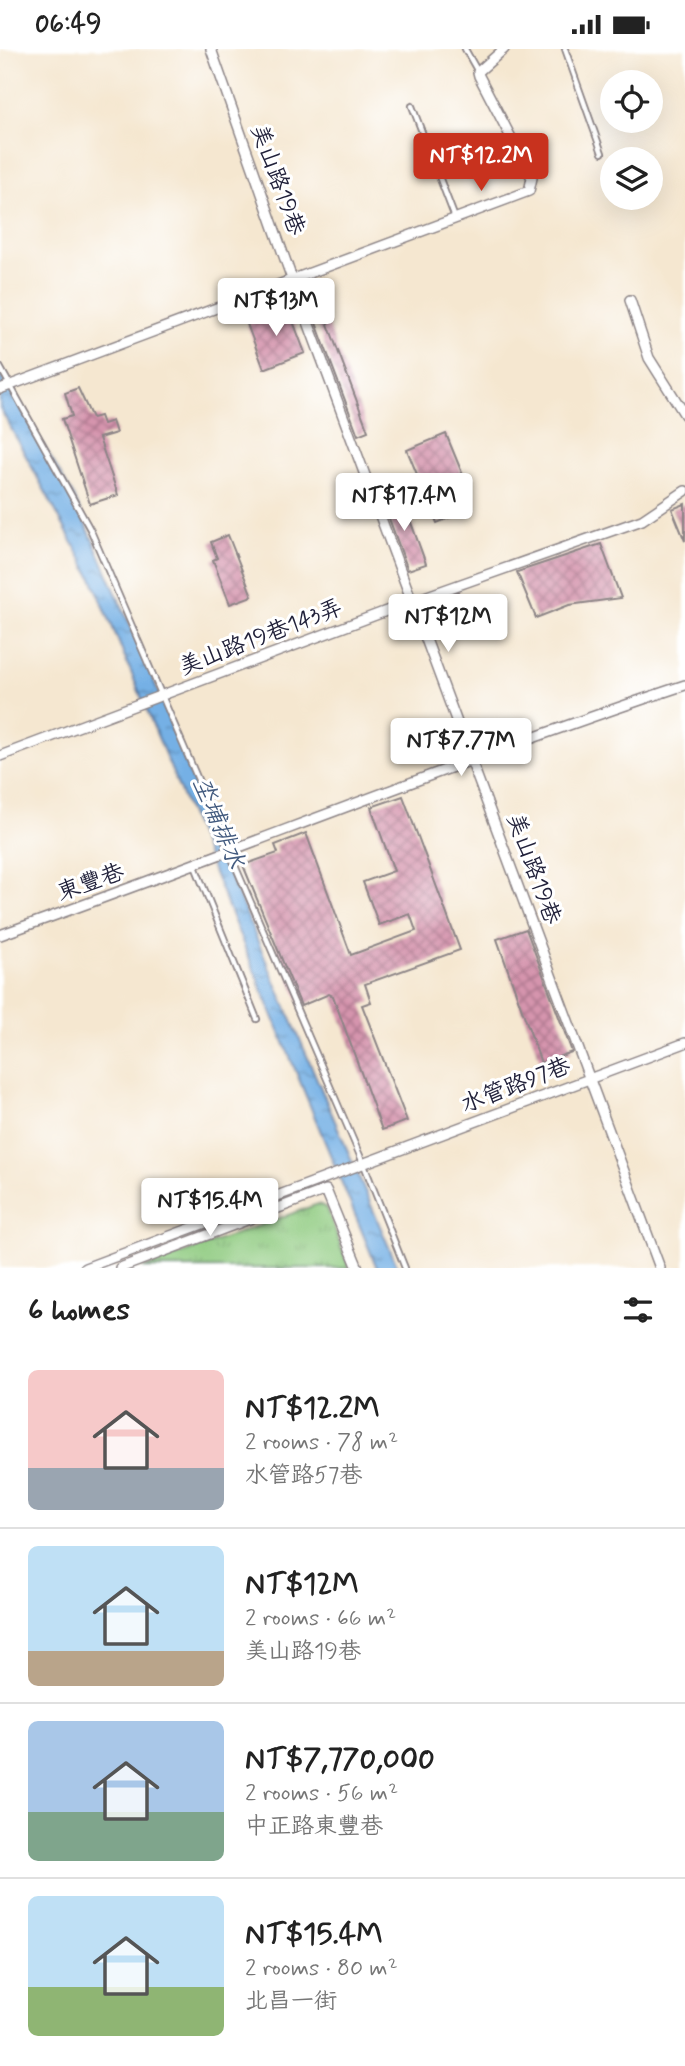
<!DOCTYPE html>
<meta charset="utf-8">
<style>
:root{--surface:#fff;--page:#f2f2f2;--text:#222;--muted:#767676;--line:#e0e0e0;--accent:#c8321e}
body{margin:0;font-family:Mynerve,"LXGW WenKai TC",sans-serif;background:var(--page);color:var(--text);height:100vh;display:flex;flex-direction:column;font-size:26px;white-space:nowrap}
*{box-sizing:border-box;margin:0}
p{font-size:23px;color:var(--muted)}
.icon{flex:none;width:38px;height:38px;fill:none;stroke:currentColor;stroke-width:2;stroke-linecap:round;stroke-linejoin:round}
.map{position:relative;height:1219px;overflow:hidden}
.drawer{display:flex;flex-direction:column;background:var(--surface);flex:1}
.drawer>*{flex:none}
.tools{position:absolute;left:600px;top:21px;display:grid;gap:14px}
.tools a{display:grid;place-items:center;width:63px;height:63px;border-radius:50%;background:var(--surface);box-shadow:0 7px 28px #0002;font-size:35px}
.price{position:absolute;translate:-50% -60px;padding:0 16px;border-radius:7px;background:#fff;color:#222;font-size:23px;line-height:46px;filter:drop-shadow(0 2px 4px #0008)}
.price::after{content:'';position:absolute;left:50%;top:42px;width:21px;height:16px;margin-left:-10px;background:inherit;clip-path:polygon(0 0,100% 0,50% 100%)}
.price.active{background:var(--accent);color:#fff}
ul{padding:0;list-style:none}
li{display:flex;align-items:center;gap:21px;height:175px;padding:0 28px}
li+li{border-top:2px solid var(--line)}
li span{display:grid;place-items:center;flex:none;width:196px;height:140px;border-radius:10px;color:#555}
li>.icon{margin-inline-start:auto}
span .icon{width:84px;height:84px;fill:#fffc;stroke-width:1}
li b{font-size:30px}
h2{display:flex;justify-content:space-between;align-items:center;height:84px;padding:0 28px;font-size:30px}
.status{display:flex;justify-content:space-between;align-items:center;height:49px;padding:0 35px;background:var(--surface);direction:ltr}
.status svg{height:19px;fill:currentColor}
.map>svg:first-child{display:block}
.grass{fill:url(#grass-tufts);stroke:#58765e;stroke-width:2}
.water{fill:url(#water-ripples);stroke:#4b6990;stroke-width:2}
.building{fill:url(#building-cross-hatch)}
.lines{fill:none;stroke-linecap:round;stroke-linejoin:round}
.lane-casing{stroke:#8c8486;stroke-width:8}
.street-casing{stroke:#8c8486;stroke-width:12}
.lane{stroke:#fff;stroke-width:4.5}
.street{stroke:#fff;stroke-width:9}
.labels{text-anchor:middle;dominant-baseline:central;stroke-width:6;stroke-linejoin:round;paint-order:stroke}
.street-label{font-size:23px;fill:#22223b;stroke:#fff}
.water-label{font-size:24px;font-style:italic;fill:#435b7f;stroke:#fff}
</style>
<div class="status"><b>06:49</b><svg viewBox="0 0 49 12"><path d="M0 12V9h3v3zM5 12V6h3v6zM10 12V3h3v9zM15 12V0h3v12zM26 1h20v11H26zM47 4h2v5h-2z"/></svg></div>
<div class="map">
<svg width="685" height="1219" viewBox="0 0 685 1219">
<defs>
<pattern id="grass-tufts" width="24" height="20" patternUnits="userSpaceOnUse" patternTransform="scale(1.75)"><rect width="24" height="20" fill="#8fcb80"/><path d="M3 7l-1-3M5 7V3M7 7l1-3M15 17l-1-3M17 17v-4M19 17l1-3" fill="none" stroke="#7bae70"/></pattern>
<pattern id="water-ripples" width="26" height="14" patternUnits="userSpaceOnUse" patternTransform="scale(1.75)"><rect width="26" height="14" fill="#74b0e5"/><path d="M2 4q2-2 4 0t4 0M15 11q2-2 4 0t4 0" fill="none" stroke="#5f8fbb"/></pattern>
<pattern id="building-cross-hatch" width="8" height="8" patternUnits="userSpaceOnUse" patternTransform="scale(1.75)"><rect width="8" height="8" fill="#d594ad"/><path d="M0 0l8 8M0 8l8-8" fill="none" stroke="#ac788e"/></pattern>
</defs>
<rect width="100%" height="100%" fill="#fff"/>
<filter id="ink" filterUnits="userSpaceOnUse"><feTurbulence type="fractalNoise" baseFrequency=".0143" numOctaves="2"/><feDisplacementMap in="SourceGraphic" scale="14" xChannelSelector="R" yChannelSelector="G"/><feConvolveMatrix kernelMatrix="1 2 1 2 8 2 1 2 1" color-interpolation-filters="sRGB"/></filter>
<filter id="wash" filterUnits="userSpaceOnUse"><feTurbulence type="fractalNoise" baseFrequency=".00686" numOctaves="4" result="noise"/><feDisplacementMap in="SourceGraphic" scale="28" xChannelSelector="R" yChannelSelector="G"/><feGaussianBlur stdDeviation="1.57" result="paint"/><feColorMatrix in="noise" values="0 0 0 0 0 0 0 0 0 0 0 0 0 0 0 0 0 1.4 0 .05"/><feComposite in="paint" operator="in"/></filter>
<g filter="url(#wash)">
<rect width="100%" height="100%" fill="#f5e7d0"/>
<path class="grass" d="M318,1155L327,1159L349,1219H143Z"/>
<path class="water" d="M0,323L74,448L148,617L223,811L398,1219H377L93,531L0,359Z"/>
<g id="blocks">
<path class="building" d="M313,235L368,382L358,386L303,239Z
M288,259L305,304L264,320L247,275Z
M78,339L92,369L100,367L103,375L112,372L116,384L99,389L118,446L90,455L62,370L72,367L65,344Z
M446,385L467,436L445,444L454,467L437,474L407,401Z
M401,446L426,515L408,521L383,453Z
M685,455V492L672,460Z
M228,486L252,547L230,555L213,511L217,509L211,493Z
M601,495L621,549L569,556L536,569L517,523Z
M458,543L466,566L450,572L442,549Z
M403,747L460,901L365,935L371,953L362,956L407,1072L382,1081L333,947L329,945L301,957L243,816L278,804L275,796L306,784L351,906L416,882L410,865L379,876L363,833L394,822L371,758Z
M526,880L572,1003L541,1014L497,890Z"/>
</g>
</g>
<g filter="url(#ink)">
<use href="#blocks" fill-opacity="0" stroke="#8c8486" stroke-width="2"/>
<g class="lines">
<g class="lane-casing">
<path id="lane" d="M465,0L478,23
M565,0L602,104
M412,57L455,169
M0,318L91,482L364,1116L405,1219
M195,817L257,970"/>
</g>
<g class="street-casing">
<path id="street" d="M211,0L292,230L660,1219
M630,251L649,309L685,366
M0,340L529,142L532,129L479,27L478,23L504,0
M0,707L413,552L642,471L685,442
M0,886C229,805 454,713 685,636
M85,1219L685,994
M120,1219L326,1141L358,1219"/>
</g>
<use href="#lane" class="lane"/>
<use href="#street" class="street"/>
</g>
</g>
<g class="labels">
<g class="street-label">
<text transform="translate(277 131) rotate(70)">美山路19巷</text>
<text transform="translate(261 589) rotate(-21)">美山路19巷143弄</text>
<text transform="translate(533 820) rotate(70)">美山路19巷</text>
<text transform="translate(91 834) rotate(-19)">東豐巷</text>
<text transform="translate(516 1037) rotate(-21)">水管路97巷</text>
</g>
<g class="water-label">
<text transform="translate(218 774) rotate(67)">坔埔排水</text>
</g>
</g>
</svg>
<div class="tools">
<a><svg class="icon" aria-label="locate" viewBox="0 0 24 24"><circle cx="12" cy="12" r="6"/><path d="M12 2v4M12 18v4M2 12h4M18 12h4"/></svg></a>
<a><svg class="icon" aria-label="layers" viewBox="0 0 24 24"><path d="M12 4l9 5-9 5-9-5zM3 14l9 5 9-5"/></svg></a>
</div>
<b class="price active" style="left:481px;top:144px">NT$12.2M</b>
<b class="price" style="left:276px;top:289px">NT$13M</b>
<b class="price" style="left:404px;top:484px">NT$17.4M</b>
<b class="price" style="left:448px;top:605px">NT$12M</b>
<b class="price" style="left:461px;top:729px">NT$7.77M</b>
<b class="price" style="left:210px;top:1189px">NT$15.4M</b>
</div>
<section class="drawer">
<h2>6 homes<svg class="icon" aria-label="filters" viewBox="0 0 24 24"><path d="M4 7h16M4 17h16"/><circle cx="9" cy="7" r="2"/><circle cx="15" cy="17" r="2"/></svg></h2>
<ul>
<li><span style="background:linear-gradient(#f6c9c9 70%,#9aa5b1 0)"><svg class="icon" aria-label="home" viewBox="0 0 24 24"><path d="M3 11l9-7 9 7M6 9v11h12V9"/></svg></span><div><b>NT$12.2M</b><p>2 rooms · 78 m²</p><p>水管路57巷</p></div></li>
<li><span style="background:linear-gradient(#bfe0f5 75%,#b9a48a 0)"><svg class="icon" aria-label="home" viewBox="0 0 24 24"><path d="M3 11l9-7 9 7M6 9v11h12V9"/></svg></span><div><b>NT$12M</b><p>2 rooms · 66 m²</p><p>美山路19巷</p></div></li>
<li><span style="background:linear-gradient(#a9c7e8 65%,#7fa58c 0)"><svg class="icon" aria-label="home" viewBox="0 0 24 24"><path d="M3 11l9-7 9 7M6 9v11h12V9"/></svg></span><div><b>NT$7,770,000</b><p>2 rooms · 56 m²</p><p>中正路東豐巷</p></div></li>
<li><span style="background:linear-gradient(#bfe0f5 65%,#8fb573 0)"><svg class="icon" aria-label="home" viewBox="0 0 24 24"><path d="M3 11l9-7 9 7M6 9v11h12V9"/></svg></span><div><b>NT$15.4M</b><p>2 rooms · 80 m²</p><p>北昌一街</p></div></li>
</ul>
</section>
